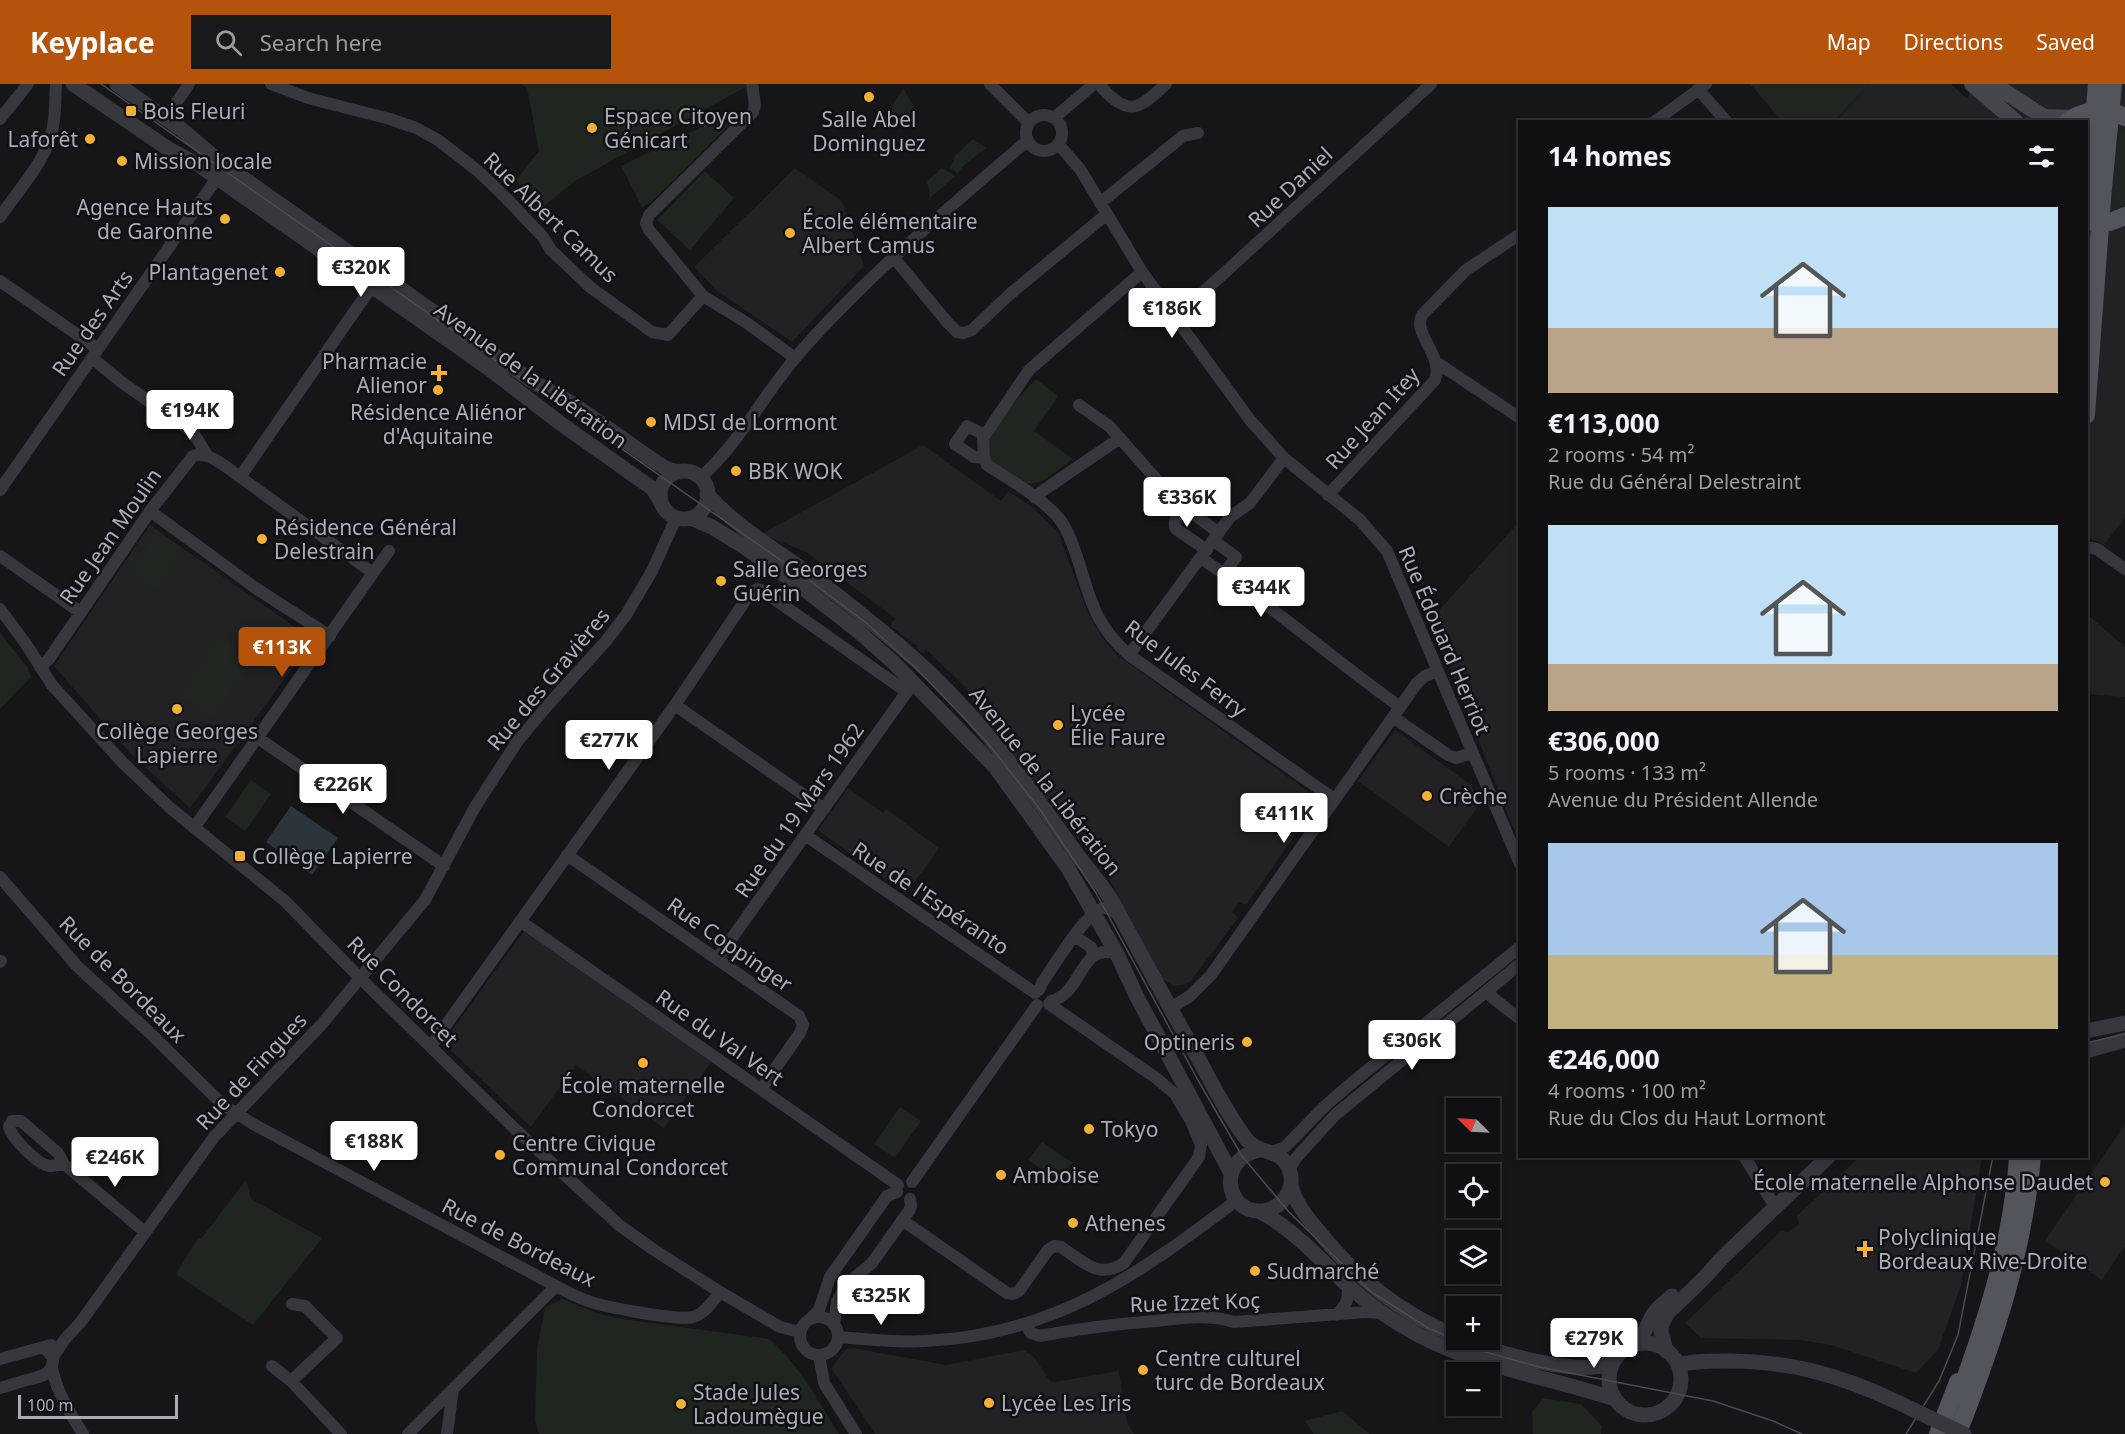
<!DOCTYPE html>
<meta charset="utf-8">
<style>
:root{--surface:#101012;--page:#19191b;--text:#f1f3f6;--muted:#9c9d9f;--line:#303032;--accent:#b45309}
body{margin:0;font-family:"Noto Sans",sans-serif;background:var(--page);color:var(--text);height:100vh;display:flex;flex-direction:column;font-size:22px;white-space:nowrap}
*{box-sizing:border-box;margin:0}
p{font-size:20px;color:var(--muted)}
.icon{flex:none;width:33px;height:33px;fill:none;stroke:currentColor;stroke-width:2;stroke-linecap:round;stroke-linejoin:round}
.map{position:relative;flex:1;overflow:hidden}
.sheet{position:absolute;left:1518px;top:36px;width:570px;height:1038px;display:flex;flex-direction:column;background:var(--surface);border-radius:0px;box-shadow:0 3px 9px #0003,0 0 0 2px var(--line)}
.sheet>*{flex:none}
.needle{width:39px;rotate:294deg}
.fabs{position:absolute;left:1446px;top:1014px;display:grid;gap:12px}
.fabs a{display:grid;place-items:center;width:54px;height:54px;border-radius:0px;background:var(--surface);box-shadow:0 3px 9px #0003,0 0 0 2px var(--line);font-size:30px}
.scale{position:absolute;left:18px;bottom:15px;width:160px;box-sizing:border-box;padding-left:6px;border:3px solid #a8adb8;border-top:0;font-size:16px;line-height:21px;white-space:nowrap;color:#a8adb8;-webkit-text-stroke:4px #111113;paint-order:stroke}
.price{position:absolute;translate:-50% -51px;padding:0 14px;border-radius:6px;background:#fff;color:#222;font-size:20px;line-height:39px;filter:drop-shadow(0 2px 3px #0008)}
.price::after{content:'';position:absolute;left:50%;top:36px;width:18px;height:14px;margin-left:-9px;background:inherit;clip-path:polygon(0 0,100% 0,50% 100%)}
.price.current{background:var(--accent);color:#fff}
ul{padding:0;list-style:none}
li{display:grid;align-content:center;gap:12px;height:318px;padding:0 30px}
li span{display:grid;place-items:center;height:186px;border-radius:0px;color:#555}
li>.icon{margin-inline-start:auto}
span .icon{width:108px;height:108px;fill:#fffc;stroke-width:1}
li b{font-size:26px}
h2{display:flex;justify-content:space-between;align-items:center;height:72px;padding:0 30px;font-size:26px}
header{display:flex;align-items:center;gap:36px;box-sizing:border-box;height:84px;padding:0 30px;background:var(--accent);color:#fff}
header strong{font-size:28px}
nav{display:flex;gap:33px;margin-inline-start:auto;font-size:21px}
.search{width:420px;height:54px;background:var(--page);display:flex;align-items:center;gap:15px;box-sizing:border-box;padding:0 21px;border-radius:0px;color:var(--muted);font-size:22px}
.map>svg:first-child{display:block}
.built{fill:#222225}
.green{fill:#1e261f}
.water{fill:#2c353c}
.lines{fill:none;stroke-linecap:round;stroke-linejoin:round}
.minor{stroke:#37383d;stroke-width:12}
.tertiary{stroke:#37383d;stroke-width:15}
.secondary{stroke:#45474d;stroke-width:16}
.primary{stroke:#53555c;stroke-width:18}
.tram{stroke:#4a4c52;stroke-width:1.5}
.tertiary-bridge{stroke:#37383d;stroke-width:15}
.poi-dot{fill:#f2b134;stroke:#111113;stroke-width:2}
.labels{text-anchor:middle;dominant-baseline:central;stroke-width:5;stroke-linejoin:round;paint-order:stroke}
.poi-label{font-size:21px;fill:#a8adb8;stroke:#111113;text-anchor:start}
.street-label{font-size:21px;fill:#a8adb8;stroke:#111113}
</style>
<header>
<strong>Keyplace</strong>
<div class="search"><svg class="icon" aria-label="search" viewBox="0 0 24 24"><circle cx="10" cy="10" r="6"/><path d="M15 15l6 6"/></svg>Search here</div>
<nav><a>Map</a><a>Directions</a><a>Saved</a></nav>
</header>
<div class="map">
<svg width="2125" height="1350" viewBox="0 0 2125 1350">
<rect width="100%" height="100%" fill="#161618"/>
<path class="built" d="M1869,0H1951L1967,15L1973,0H2125V433L2104,461L2089,453L2087,482L2086,38H1835Z
M795,84L842,117L864,182L792,258L716,206L694,183Z
M923,361L1001,417L1008,407L1032,423L1059,450L1088,530L1101,552L1117,571L1320,716L1246,821L1239,818L1232,827L1238,834L1191,897L1183,901L1174,902L1162,895L1110,796L980,631L965,603L926,565L923,569L917,565L918,562L890,542L895,534L806,468L762,450Z
M1519,438V759L1431,535Z
M150,441L313,556L190,724L130,669L54,582Z
M2087,530L2125,563V613L2087,610Z
M1395,646L1471,701L1479,721L1449,763L1358,697Z
M848,704L883,729L886,725L939,764L906,810L818,746Z
M524,847L711,978L664,1044L576,981L531,1043L443,959Z
M2125,1040V1162L2102,1196L2045,1157Z
M1860,1072L1982,1073L1961,1201L1938,1266L1916,1289L1831,1261L1801,1256L1701,1254L1685,1239L1781,1147L1788,1148L1799,1140L1797,1132Z
M853,1264L946,1281L1024,1266L1034,1273L1050,1297L1055,1298L1119,1287L1127,1339L1134,1350H875L831,1284L846,1265Z"/>
<path class="green" d="M521,0H751L575,97L538,127L516,96L539,67L527,4Z
M1750,0H1869L1835,37L1783,38Z
M903,4L918,29L908,41L903,40L888,29Z
M734,27L731,39L650,119L642,123L621,82Z
M2119,43L2125,47V120L2112,125Z
M973,55L986,64L962,83L958,90L950,84L955,72Z
M942,84L955,92L930,114L927,97Z
M705,87L734,114L690,166L657,136Z
M1036,295L1058,312L1034,347L1073,375C1062,382 1050,394 1038,398C1017,405 982,380 987,357C990,346 1026,305 1036,295Z
M155,449L183,468L156,506L130,486Z
M0,549L28,584L31,593L0,625Z
M219,553L252,577L213,634L179,610Z
M251,696L271,710L245,747L225,733Z
M900,1023L921,1037L895,1074L874,1060Z
M1042,1058L1073,1079L1056,1095L1028,1076Z
M246,1096L251,1115L322,1154L253,1241L176,1190L198,1154L201,1155Z
M562,1215L599,1230L629,1236L769,1255C801,1283 816,1314 839,1350H539L535,1337L537,1265L545,1223Z
M1543,1314L1581,1320L1602,1342L1601,1350H1533L1532,1328Z
M1342,1327L1370,1350H1314L1305,1337Z"/>
<path class="water" d="M291,722L338,754L312,791L266,758Z"/>
<g class="lines">
<path class="minor" d="M271,0L308,14L390,35L416,44L438,56L478,87L507,115L543,153L551,166L590,203L652,248L668,251L703,212L747,239L795,274
M990,0L1029,39
M1099,0C1107,11 1125,28 1139,21C1149,17 1158,7 1166,0
M1698,5L1727,38
M1026 49a18 18 0 1 1 36 0a18 18 0 1 1-36 0Z
M166,34L189,0
M1054,34L1094,0
M0,35L28,0
M1654,38L1706,0
M1058,60L1080,85L1142,188L1250,336L1284,374L1360,436L1387,467L1520,780
M1100,119L1183,52L1198,49
M0,133C16,109 44,79 51,51C56,35 55,16 56,0
M894,174L948,239L957,248L964,249L972,246L1010,210L1107,130
M1142,188L1029,286L983,354L984,374L987,381C1010,396 1044,415 1061,437C1070,449 1074,465 1079,479C1091,519 1097,543 1129,571L1334,715
M0,197L98,265
M703,212L649,146L646,139L649,131L753,28L755,21L752,0
M1175,234L1431,0
M92,274L124,300L193,348L207,371
M1436,278L1520,334
M1079,321L1109,342L1174,415L1219,449
M984,374L974,373L955,360L967,342L985,351
M700,394C741,358 766,306 802,266C870,189 950,123 1028,56
M0,406L217,94
M1328,411L1435,296C1444,271 1412,250 1422,231L1466,186L1520,150
M1035,414L1041,408L1120,354
M1184,423C1179,430 1172,437 1176,445L1207,466
M150,427L254,503L330,552
M1214,457L1236,473L1224,490C1284,532 1340,580 1400,623
M2086,463L2097,465L2125,485
M0,472L80,528
M1201,474L1224,490
M373,489L389,467
M0,525L26,560L52,601L123,679L169,723L285,817L360,894L514,1044L619,1141L654,1166L720,1208
M1129,571L1230,433L1250,419L1284,374
M40,583L49,575L150,427L193,372C209,367 227,384 240,393L372,202
M675,621L824,725
M1393,633L1448,671L1456,674L1472,669
M258,654L444,782
M194,744L373,489L240,393
M805,751L1035,909
M567,771L799,932L803,941L800,949L761,1005
M0,793L77,882L150,949L222,1020L253,1040L554,1201C565,1207 576,1213 588,1217C604,1223 679,1237 693,1233C704,1230 713,1217 720,1208L780,1243L800,1248
M520,837L898,1101
M1074,852L1091,863L1093,871
M717,875L911,602
M0,878L1,877
M1039,906L1042,899C1053,883 1087,826 1104,824C1110,823 1115,829 1120,832
M1487,907L1493,914L1520,935
M1051,917C1084,909 1079,857 1117,870
M1170,924L1190,912L1211,891L1417,599L1425,592L1438,587
M431,962L675,621L751,508L757,505L763,507L907,608
M1272,1068L1285,1063L1325,1022L1348,1002L1520,863
M1744,1072L1776,1124
M64,1080L58,1069L21,1037H12L9,1043C12,1054 37,1080 49,1082C54,1082 59,1081 64,1080L145,1148
M1289,1086L1296,1074L1335,1031L1520,880
M912,1098L1037,921
M902,1136L1007,1209L1013,1210L1019,1207L1048,1166L1054,1162L1061,1163C1082,1177 1099,1196 1124,1179L1199,1073L1201,1061L1191,1037L1175,1010L1156,994L1049,920
M292,1220L305,1222L337,1254L291,1297L341,1350
M1336,1231C1346,1222 1350,1214 1347,1201
M800 1252a19 19 0 1 1 38 0a19 19 0 1 1-38 0Z
M810,1235L819,1226L830,1193L887,1112L897,1108
M834,1241L837,1217L847,1200L872,1179L909,1127L911,1122L910,1115
M1026,1241L1031,1249L1039,1252C1078,1245 1116,1240 1155,1237C1182,1234 1208,1230 1234,1238L1366,1228L1383,1229
M838,1253C867,1255 896,1259 925,1257C1054,1251 1138,1191 1237,1116
M819,1271L824,1299L856,1350
M53,1273L65,1255L80,1239L214,1053L322,940L425,816L475,723L517,658L548,621L606,557L626,531L652,487L676,434
M0,1275L51,1261
M272,1282L291,1297
M52,1284C57,1309 70,1329 83,1350
M0,1304C8,1302 16,1299 23,1297C39,1293 54,1292 53,1273L44,1264
M408,1350L453,1305
M447,1350L453,1305L552,1206L554,1201"/>
<path class="tertiary" d="M73,0L167,64L199,81L487,283L560,339L653,405L661,418
M117,0L181,45L220,78L532,297L573,320L657,379L667,385L679,388
M660 411a24 24 0 1 1 48 0a24 24 0 1 1-48 0Z
M707,410C737,444 776,466 812,492C831,506 849,520 867,535C892,555 917,576 939,598C992,650 1035,712 1079,773C1092,790 1106,805 1116,824C1141,871 1167,918 1193,965C1210,995 1226,1029 1247,1056C1259,1071 1281,1064 1289,1085C1297,1104 1282,1126 1261,1127C1224,1128 1217,1074 1260,1066
M691,434L712,443L743,462L803,504L858,547L894,579L996,684L1068,784L1117,870L1137,913L1231,1089
M2086,947L2125,939
M2086,967L2125,956
M1291,1101C1295,1118 1305,1131 1316,1144C1353,1191 1401,1230 1456,1252
M1259,1127C1292,1144 1319,1174 1346,1200C1363,1215 1381,1229 1401,1241C1466,1282 1543,1291 1615,1315
M1464,1256C1497,1269 1559,1286 1594,1283C1602,1283 1609,1278 1616,1274
M1609 1295a36 36 0 1 1 72 0a36 36 0 1 1-72 0Z
M1632,1262C1647,1249 1645,1243 1654,1229C1659,1222 1666,1217 1672,1212
M1666,1267L1661,1247V1242L1667,1230L1705,1193L1722,1174L1829,1072
M1678,1281C1693,1277 1709,1277 1725,1277C1786,1276 1840,1291 1895,1317"/>
<path class="secondary" d="M1972,0L2016,38
M1993,0L2044,33L2072,34"/>
<path class="primary" d="M2067,38C2084,25 2106,24 2125,33
M2086,131L2097,0
M2091,138H2110L2125,132
M2086,331L2102,115L2113,0
M1959,1312C1987,1235 2013,1155 2018,1072
M1938,1350L1958,1298
M1957,1350C1969,1322 1979,1293 1989,1264C2011,1200 2026,1140 2032,1072"/>
<path class="tram" d="M101,0L809,496L865,538L917,585L986,657L1039,724L1096,809L1199,998L1242,1072L1289,1128L1370,1207L1428,1244L1482,1267L1539,1283L1713,1317L1773,1337L1802,1350
M2086,959L2125,950
M1906,1350L1939,1297L1958,1251L1993,1072"/>
<path class="tertiary-bridge" d="M1895,1317L1964,1350"/>
</g>
<g class="poi-dot">
<circle cx="869" cy="13" r="6"/>
<rect x="125" y="21" width="12" height="12" rx="3"/>
<circle cx="592" cy="44" r="6"/>
<circle cx="90" cy="55" r="6"/>
<circle cx="122" cy="77" r="6"/>
<circle cx="225" cy="135" r="6"/>
<circle cx="790" cy="149" r="6"/>
<circle cx="280" cy="188" r="6"/>
<path d="M436 280h6v6h6v6h-6v6h-6v-6h-6v-6h6z"/>
<circle cx="438" cy="306" r="6"/>
<circle cx="651" cy="338" r="6"/>
<circle cx="736" cy="387" r="6"/>
<circle cx="262" cy="455" r="6"/>
<circle cx="721" cy="497" r="6"/>
<circle cx="177" cy="625" r="6"/>
<circle cx="1058" cy="641" r="6"/>
<circle cx="1427" cy="712" r="6"/>
<rect x="234" y="766" width="12" height="12" rx="3"/>
<circle cx="1247" cy="958" r="6"/>
<circle cx="643" cy="979" r="6"/>
<circle cx="1089" cy="1045" r="6"/>
<circle cx="500" cy="1071" r="6"/>
<circle cx="1001" cy="1091" r="6"/>
<circle cx="2105" cy="1098" r="6"/>
<circle cx="1073" cy="1139" r="6"/>
<path d="M1862 1156h6v6h6v6h-6v6h-6v-6h-6v-6h6z"/>
<circle cx="1255" cy="1187" r="6"/>
<circle cx="1143" cy="1286" r="6"/>
<circle cx="989" cy="1319" r="6"/>
<circle cx="681" cy="1320" r="6"/>
</g>
<g class="labels">
<g class="poi-label">
<text x="143" y="27">Bois Fleuri</text>
<text x="604" y="32">Espace Citoyen<tspan x="604" dy="24">Génicart</tspan></text>
<text x="869" y="35" text-anchor="middle">Salle Abel<tspan x="869" dy="24">Dominguez</tspan></text>
<text x="78" y="55" text-anchor="end">Laforêt</text>
<text x="134" y="77">Mission locale</text>
<text x="213" y="123" text-anchor="end">Agence Hauts<tspan x="213" dy="24">de Garonne</tspan></text>
<text x="802" y="137">École élémentaire<tspan x="802" dy="24">Albert Camus</tspan></text>
<text x="268" y="188" text-anchor="end">Plantagenet</text>
<text x="427" y="277" text-anchor="end">Pharmacie<tspan x="427" dy="24">Alienor</tspan></text>
<text x="438" y="328" text-anchor="middle">Résidence Aliénor<tspan x="438" dy="24">d'Aquitaine</tspan></text>
<text x="663" y="338">MDSI de Lormont</text>
<text x="748" y="387">BBK WOK</text>
<text x="274" y="443">Résidence Général<tspan x="274" dy="24">Delestrain</tspan></text>
<text x="733" y="485">Salle Georges<tspan x="733" dy="24">Guérin</tspan></text>
<text x="1070" y="629">Lycée<tspan x="1070" dy="24">Élie Faure</tspan></text>
<text x="177" y="647" text-anchor="middle">Collège Georges<tspan x="177" dy="24">Lapierre</tspan></text>
<text x="1439" y="712">Crèche</text>
<text x="252" y="772">Collège Lapierre</text>
<text x="1235" y="958" text-anchor="end">Optineris</text>
<text x="643" y="1001" text-anchor="middle">École maternelle<tspan x="643" dy="24">Condorcet</tspan></text>
<text x="1101" y="1045">Tokyo</text>
<text x="512" y="1059">Centre Civique<tspan x="512" dy="24">Communal Condorcet</tspan></text>
<text x="1013" y="1091">Amboise</text>
<text x="2093" y="1098" text-anchor="end">École maternelle Alphonse Daudet</text>
<text x="1085" y="1139">Athenes</text>
<text x="1878" y="1153">Polyclinique<tspan x="1878" dy="24">Bordeaux Rive-Droite</tspan></text>
<text x="1267" y="1187">Sudmarché</text>
<text x="1155" y="1274">Centre culturel<tspan x="1155" dy="24">turc de Bordeaux</tspan></text>
<text x="693" y="1308">Stade Jules<tspan x="693" dy="24">Ladoumègue</tspan></text>
<text x="1001" y="1319">Lycée Les Iris</text>
</g>
<g class="street-label">
<text transform="translate(1290 103) rotate(-43)">Rue Daniel</text>
<text transform="translate(551 133) rotate(44)">Rue Albert Camus</text>
<text transform="translate(92 239) rotate(-55)">Rue des Arts</text>
<text transform="translate(531 291) rotate(36)">Avenue de la Libération</text>
<text transform="translate(1372 334) rotate(-48)">Rue Jean Itey</text>
<text transform="translate(110 452) rotate(-55)">Rue Jean Moulin</text>
<text transform="translate(1445 556) rotate(67)">Rue Édouard Herriot</text>
<text transform="translate(1186 584) rotate(37)">Rue Jules Ferry</text>
<text transform="translate(548 595) rotate(-50)">Rue des Gravières</text>
<text transform="translate(1046 697) rotate(52)">Avenue de la Libération</text>
<text transform="translate(799 726) rotate(-55)">Rue du 19 Mars 1962</text>
<text transform="translate(931 814) rotate(34)">Rue de l'Espéranto</text>
<text transform="translate(730 860) rotate(35)">Rue Coppinger</text>
<text transform="translate(123 895) rotate(45)">Rue de Bordeaux</text>
<text transform="translate(403 907) rotate(45)">Rue Condorcet</text>
<text transform="translate(720 953) rotate(35)">Rue du Val Vert</text>
<text transform="translate(251 987) rotate(-47)">Rue de Fingues</text>
<text transform="translate(519 1158) rotate(27)">Rue de Bordeaux</text>
<text transform="translate(1195 1218) rotate(-2)">Rue Izzet Koç</text>
</g>
</g>
</svg>
<div class="fabs">
<a><svg class="needle" viewBox="-14 -14 28 28"><path d="M0-13l5 13h-10z" fill="#e53935"/><path d="M0 13l5-13h-10z" fill="#9c9d9f"/></svg></a>
<a><svg class="icon" aria-label="locate" viewBox="0 0 24 24"><circle cx="12" cy="12" r="6"/><path d="M12 2v4M12 18v4M2 12h4M18 12h4"/></svg></a>
<a><svg class="icon" aria-label="layers" viewBox="0 0 24 24"><path d="M12 4l9 5-9 5-9-5zM3 14l9 5 9-5"/></svg></a>
<a>+</a>
<a>−</a>
</div>
<div class="scale">100 m</div>
<b class="price" style="left:361px;top:214px">€320K</b>
<b class="price" style="left:1172px;top:255px">€186K</b>
<b class="price" style="left:190px;top:357px">€194K</b>
<b class="price" style="left:1187px;top:444px">€336K</b>
<b class="price" style="left:1261px;top:534px">€344K</b>
<b class="price current" style="left:282px;top:594px">€113K</b>
<b class="price" style="left:609px;top:687px">€277K</b>
<b class="price" style="left:343px;top:731px">€226K</b>
<b class="price" style="left:1284px;top:760px">€411K</b>
<b class="price" style="left:1412px;top:987px">€306K</b>
<b class="price" style="left:374px;top:1088px">€188K</b>
<b class="price" style="left:115px;top:1104px">€246K</b>
<b class="price" style="left:881px;top:1242px">€325K</b>
<b class="price" style="left:1594px;top:1285px">€279K</b>
<section class="sheet">
<h2>14 homes<svg class="icon" aria-label="filters" viewBox="0 0 24 24"><path d="M4 7h16M4 17h16"/><circle cx="9" cy="7" r="2"/><circle cx="15" cy="17" r="2"/></svg></h2>
<ul>
<li><span style="background:linear-gradient(#bfe0f5 65%,#b9a48a 0)"><svg class="icon" aria-label="home" viewBox="0 0 24 24"><path d="M3 11l9-7 9 7M6 9v11h12V9"/></svg></span><div><b>€113,000</b><p>2 rooms · 54 m²</p><p>Rue du Général Delestraint</p></div></li>
<li><span style="background:linear-gradient(#bfe0f5 75%,#b9a48a 0)"><svg class="icon" aria-label="home" viewBox="0 0 24 24"><path d="M3 11l9-7 9 7M6 9v11h12V9"/></svg></span><div><b>€306,000</b><p>5 rooms · 133 m²</p><p>Avenue du Président Allende</p></div></li>
<li><span style="background:linear-gradient(#a9c7e8 60%,#c2b280 0)"><svg class="icon" aria-label="home" viewBox="0 0 24 24"><path d="M3 11l9-7 9 7M6 9v11h12V9"/></svg></span><div><b>€246,000</b><p>4 rooms · 100 m²</p><p>Rue du Clos du Haut Lormont</p></div></li>
</ul>
</section>
</div>
